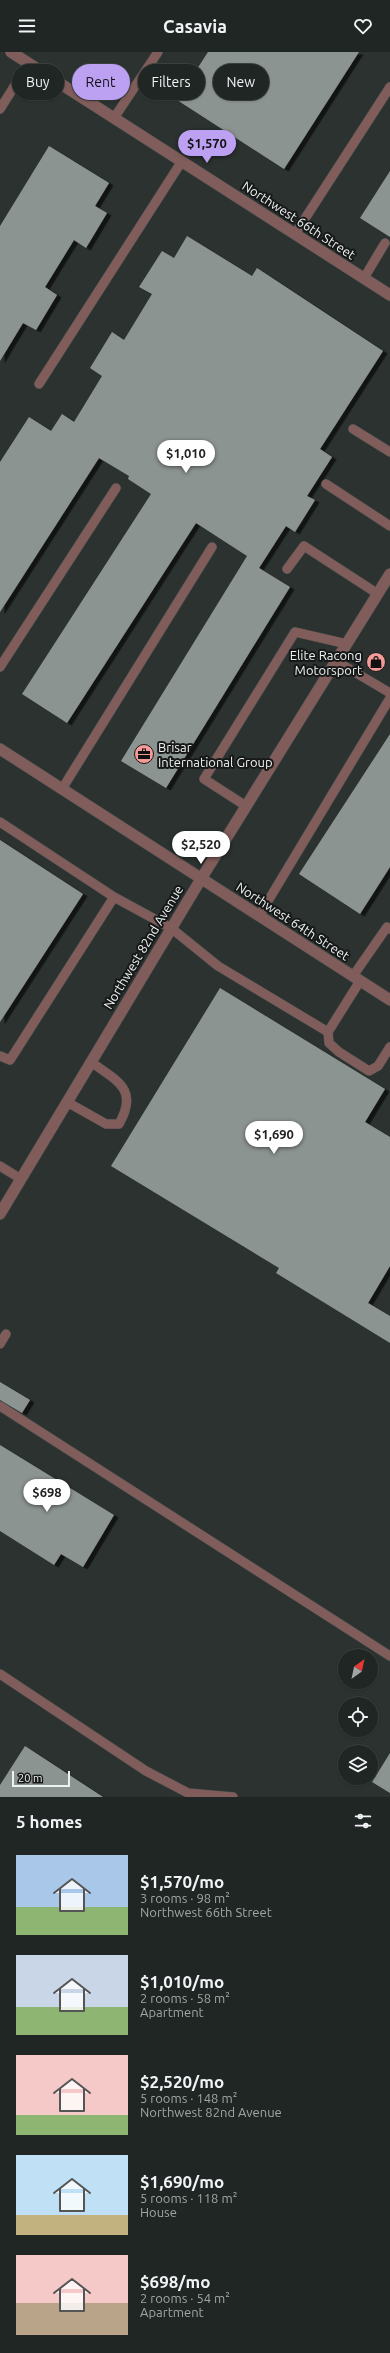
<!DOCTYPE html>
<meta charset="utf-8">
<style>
:root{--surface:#202624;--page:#282e2c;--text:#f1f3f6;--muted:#a2a5a6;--line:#3d4341;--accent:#bca0f2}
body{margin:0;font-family:Ubuntu,sans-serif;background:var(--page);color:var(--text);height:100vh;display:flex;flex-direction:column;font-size:15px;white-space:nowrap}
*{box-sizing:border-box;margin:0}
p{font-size:13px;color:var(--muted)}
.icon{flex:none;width:22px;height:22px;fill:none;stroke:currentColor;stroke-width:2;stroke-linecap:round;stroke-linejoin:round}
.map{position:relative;height:1745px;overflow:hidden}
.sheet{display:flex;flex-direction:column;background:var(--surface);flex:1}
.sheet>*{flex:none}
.banner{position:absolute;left:12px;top:12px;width:366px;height:36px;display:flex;gap:8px}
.needle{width:26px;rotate:33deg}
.tools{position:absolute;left:338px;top:1597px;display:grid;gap:8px}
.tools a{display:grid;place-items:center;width:40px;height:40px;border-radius:50%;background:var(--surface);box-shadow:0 1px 3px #0004,0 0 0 1px var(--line);font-size:20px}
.scale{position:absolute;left:12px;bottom:10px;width:58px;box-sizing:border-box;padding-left:4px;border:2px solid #edf1f1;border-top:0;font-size:11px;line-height:14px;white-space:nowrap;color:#edf1f1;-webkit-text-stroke:3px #161918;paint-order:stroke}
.price{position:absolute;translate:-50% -34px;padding:0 9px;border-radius:14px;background:#fff;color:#222;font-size:13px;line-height:26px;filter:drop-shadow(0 1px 2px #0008)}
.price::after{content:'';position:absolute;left:50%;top:24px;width:12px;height:9px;margin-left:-6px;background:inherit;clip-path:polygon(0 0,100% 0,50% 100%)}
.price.active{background:var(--accent);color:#111}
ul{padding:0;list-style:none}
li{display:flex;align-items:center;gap:12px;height:100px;padding:0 16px}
li span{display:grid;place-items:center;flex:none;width:112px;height:80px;border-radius:0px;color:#555}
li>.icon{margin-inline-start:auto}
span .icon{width:48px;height:48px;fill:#fffc;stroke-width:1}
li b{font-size:17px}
h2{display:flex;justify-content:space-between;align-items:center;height:48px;padding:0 16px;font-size:17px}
.chip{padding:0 14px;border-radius:18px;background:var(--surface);box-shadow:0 1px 3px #0004,0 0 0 1px var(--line);font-size:14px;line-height:36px}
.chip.active{background:var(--accent);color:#111}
header{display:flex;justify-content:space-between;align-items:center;height:52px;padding:0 16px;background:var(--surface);font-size:18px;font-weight:700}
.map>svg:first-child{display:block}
.building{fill:#8c9492;filter:url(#shadow)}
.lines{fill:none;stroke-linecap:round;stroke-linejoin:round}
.service-casing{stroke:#4a514f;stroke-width:10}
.minor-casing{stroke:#4a514f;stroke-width:12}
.service{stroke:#805c5a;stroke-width:9}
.minor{stroke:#805c5a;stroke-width:11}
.labels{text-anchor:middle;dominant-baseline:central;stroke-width:4;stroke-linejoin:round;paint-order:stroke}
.street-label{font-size:13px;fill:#edf1f1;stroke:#161918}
.poi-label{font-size:13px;fill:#edf1f1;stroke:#161918;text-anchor:end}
</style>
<header><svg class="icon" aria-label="menu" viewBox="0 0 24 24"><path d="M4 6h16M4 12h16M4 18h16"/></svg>Casavia<svg class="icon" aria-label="heart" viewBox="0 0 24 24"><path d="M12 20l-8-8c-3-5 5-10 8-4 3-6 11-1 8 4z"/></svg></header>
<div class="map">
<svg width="390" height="1745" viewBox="0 0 390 1745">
<defs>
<filter id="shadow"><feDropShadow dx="4.5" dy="2.5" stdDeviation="0" flood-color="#0009"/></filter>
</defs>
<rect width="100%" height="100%" fill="#2b3230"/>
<path class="building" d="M208,0H359L284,117L177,48Z
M49,94L109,131L95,154L107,161L86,196L74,188L45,235L57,243L36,278L23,271L0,309V174Z
M390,119V185L360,166Z
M187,184L252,224L257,216L383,299L320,397L332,405L307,444L315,448L295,480L286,474L259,516L290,535L166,736L121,709L247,504L196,471L67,671L22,642L151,442L128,427L129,424L99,406L0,560V410L29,365L51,379L62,362L74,370L102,324L90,316L112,280L124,288L152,242L139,235L162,199L174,206Z
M390,682V815L360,862L299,822Z
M0,788L83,842L0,970Z
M220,936L385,1037L365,1070L390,1085V1214L368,1251L390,1264V1291L276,1221L279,1216L111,1114Z
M0,1330L30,1348L22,1361L0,1348Z
M0,1393L114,1463L83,1515L61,1502L54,1513L0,1479Z
M25,1694L103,1745H0V1733Z
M390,1701V1741L372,1730Z"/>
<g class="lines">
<g class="service-casing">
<path id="service" d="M0,57L29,11
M114,66L158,0
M295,182L390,35
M364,226L385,191
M39,332L182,109
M353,377L390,400
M326,432L390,474
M287,517L304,494L378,542
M336,609L390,641
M0,615L116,436
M62,737L212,495
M246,754L204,727L295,580L347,592
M0,770L114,845
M259,864L390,646
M353,924L387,875L390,877
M328,980L329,991L339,1000L369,1019L378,1014L390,995
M0,1004L10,1008L114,845L171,876L218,914L328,980L360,929
M67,1050L106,1072H119C139,1037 117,1029 91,1010
M0,1114L21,1127
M0,1292L6,1282
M0,1354L390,1604
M0,1622L146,1719L188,1741L233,1745"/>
</g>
<g class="minor-casing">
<path id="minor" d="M11,0L390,243
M0,697L390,948
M0,1162L201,827L390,522"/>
</g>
<use href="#service" class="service"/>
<use href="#minor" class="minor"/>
</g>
<defs>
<g id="shop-disc" transform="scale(1)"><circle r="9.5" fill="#f59b99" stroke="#161918"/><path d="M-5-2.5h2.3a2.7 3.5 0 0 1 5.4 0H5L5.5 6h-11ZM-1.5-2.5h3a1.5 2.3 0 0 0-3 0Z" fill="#111"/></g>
<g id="office-disc" transform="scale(1)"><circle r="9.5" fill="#f59b99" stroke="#161918"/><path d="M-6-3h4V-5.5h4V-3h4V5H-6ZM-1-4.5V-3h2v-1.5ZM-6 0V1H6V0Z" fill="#111"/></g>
</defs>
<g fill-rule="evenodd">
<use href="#shop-disc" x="376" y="610"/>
<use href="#office-disc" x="144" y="702"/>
</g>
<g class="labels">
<g class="street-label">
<text transform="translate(299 168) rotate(33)">Northwest 66th Street</text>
<text transform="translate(293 869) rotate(33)">Northwest 64th Street</text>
<text transform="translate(143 895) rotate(-59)">Northwest 82nd Avenue</text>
</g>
<g class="poi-label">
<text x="362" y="603">Elite Racong<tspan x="362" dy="15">Motorsport</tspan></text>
<text x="158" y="695" text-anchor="start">Brisar<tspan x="158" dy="15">International Group</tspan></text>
</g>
</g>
</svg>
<div class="tools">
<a><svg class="needle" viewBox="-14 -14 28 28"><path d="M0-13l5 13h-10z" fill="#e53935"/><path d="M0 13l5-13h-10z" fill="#a2a5a6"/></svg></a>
<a><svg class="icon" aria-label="locate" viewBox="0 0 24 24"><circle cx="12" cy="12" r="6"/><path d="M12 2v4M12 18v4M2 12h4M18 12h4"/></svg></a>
<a><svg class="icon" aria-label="layers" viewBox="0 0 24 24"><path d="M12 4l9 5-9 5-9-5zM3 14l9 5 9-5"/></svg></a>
</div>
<div class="scale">20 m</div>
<b class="price active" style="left:207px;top:112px">$1,570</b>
<b class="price" style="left:186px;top:422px">$1,010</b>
<b class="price" style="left:201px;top:813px">$2,520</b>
<b class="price" style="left:274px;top:1103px">$1,690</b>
<b class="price" style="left:47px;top:1461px">$698</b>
<div class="banner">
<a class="chip">Buy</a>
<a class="chip active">Rent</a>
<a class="chip">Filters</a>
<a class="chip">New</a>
</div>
</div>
<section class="sheet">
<h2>5 homes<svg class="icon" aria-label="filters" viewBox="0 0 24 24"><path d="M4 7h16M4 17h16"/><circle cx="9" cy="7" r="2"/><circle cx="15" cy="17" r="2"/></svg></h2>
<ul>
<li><span style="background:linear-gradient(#a9c7e8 65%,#8fb573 0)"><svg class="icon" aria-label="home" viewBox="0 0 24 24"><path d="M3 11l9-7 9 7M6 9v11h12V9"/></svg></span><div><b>$1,570/mo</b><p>3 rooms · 98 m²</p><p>Northwest 66th Street</p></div></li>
<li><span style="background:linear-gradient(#c9d6e8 65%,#8fb573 0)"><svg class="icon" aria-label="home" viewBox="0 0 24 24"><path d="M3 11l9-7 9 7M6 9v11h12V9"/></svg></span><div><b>$1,010/mo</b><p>2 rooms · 58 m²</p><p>Apartment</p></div></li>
<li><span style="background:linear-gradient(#f6c9c9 75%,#8fb573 0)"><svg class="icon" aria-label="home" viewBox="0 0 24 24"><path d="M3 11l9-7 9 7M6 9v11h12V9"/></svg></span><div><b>$2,520/mo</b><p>5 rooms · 148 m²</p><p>Northwest 82nd Avenue</p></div></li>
<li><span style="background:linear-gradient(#bfe0f5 75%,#c2b280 0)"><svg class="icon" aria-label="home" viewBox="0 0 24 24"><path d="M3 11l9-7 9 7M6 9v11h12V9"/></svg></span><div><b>$1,690/mo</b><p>5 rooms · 118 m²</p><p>House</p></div></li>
<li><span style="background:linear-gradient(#f6c9c9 60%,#b9a48a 0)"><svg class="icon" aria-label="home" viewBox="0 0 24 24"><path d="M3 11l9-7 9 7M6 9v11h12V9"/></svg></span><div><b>$698/mo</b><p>2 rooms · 54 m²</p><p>Apartment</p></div></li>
</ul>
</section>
